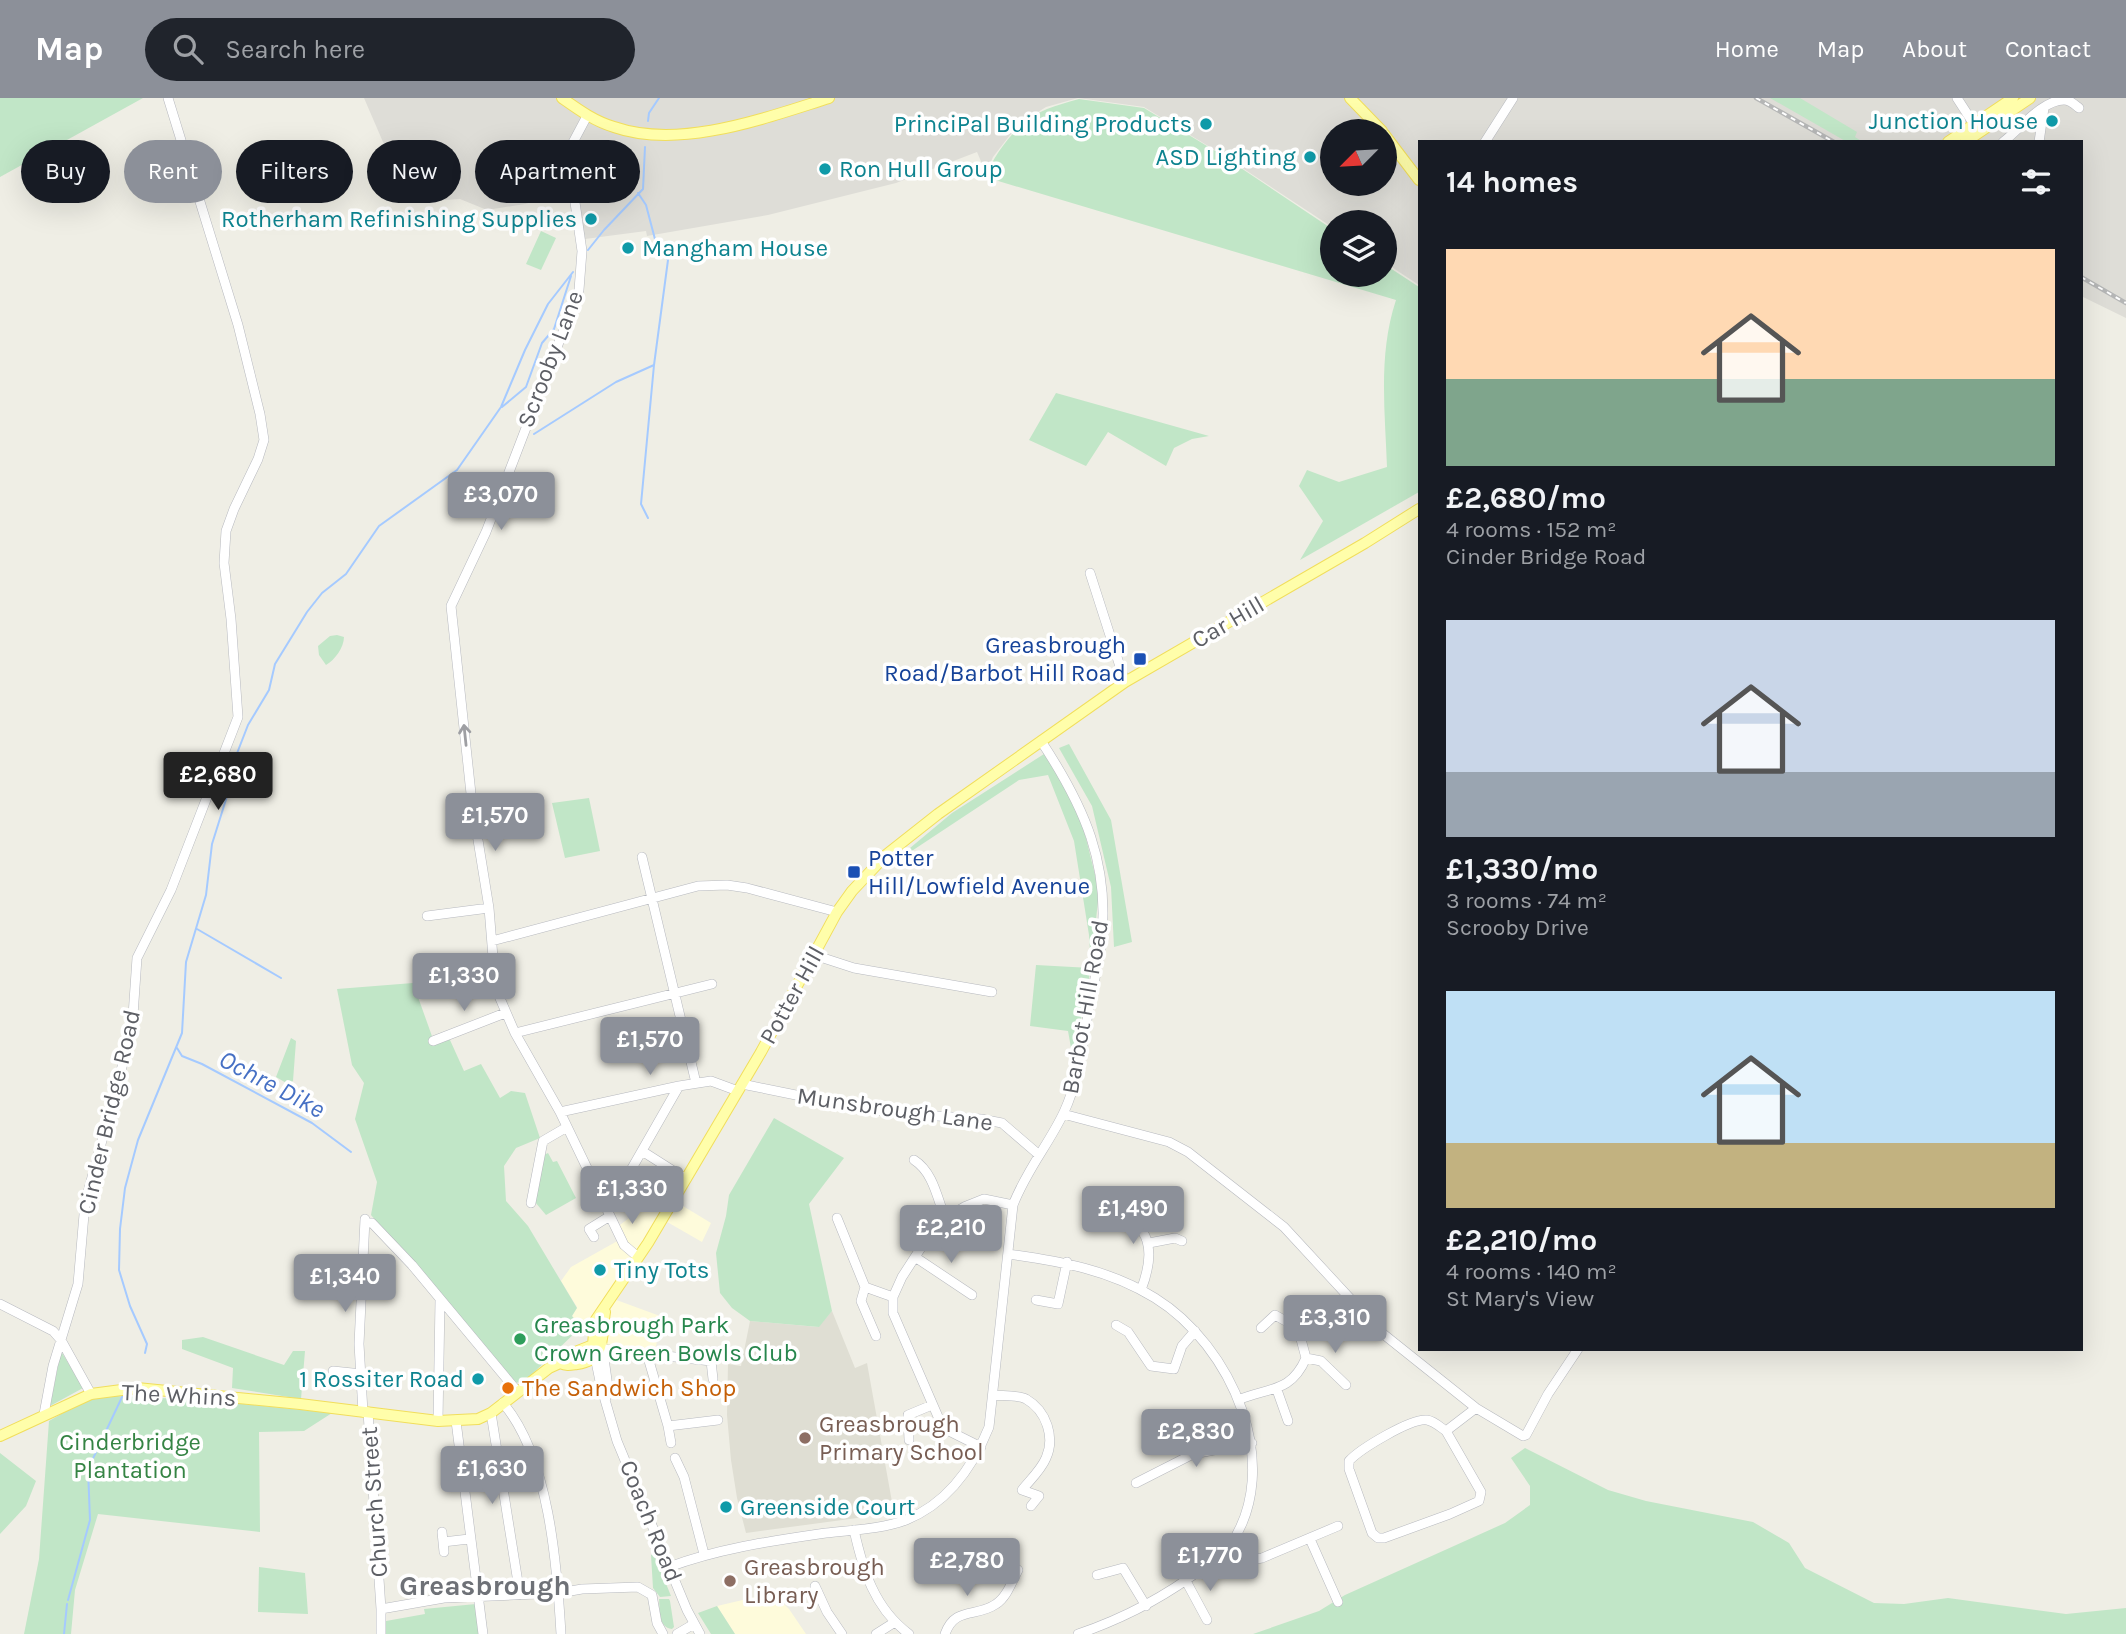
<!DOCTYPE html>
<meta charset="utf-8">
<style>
:root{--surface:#171b24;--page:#20242c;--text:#f1f3f6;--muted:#9ea1a6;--accent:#8c9099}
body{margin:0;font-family:Karla,sans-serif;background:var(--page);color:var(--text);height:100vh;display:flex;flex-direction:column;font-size:26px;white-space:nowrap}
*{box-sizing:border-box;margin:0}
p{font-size:23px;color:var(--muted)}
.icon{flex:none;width:38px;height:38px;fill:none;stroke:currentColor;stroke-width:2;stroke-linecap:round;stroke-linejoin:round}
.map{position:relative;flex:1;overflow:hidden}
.sheet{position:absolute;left:1418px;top:42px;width:665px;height:1211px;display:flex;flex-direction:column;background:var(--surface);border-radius:0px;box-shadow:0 7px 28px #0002}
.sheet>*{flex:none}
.banner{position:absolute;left:21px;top:42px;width:665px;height:63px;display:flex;gap:14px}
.needle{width:46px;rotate:246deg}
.buttons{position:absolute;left:1320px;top:21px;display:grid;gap:14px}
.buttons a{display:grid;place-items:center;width:77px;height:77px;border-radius:50%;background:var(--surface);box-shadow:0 7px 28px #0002;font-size:35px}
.price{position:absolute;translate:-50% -60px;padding:0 16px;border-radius:7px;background:var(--accent);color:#fff;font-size:23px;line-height:46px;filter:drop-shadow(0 2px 4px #0008)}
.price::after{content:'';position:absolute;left:50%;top:42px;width:21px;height:16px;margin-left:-10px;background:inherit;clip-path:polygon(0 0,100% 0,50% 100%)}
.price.on{background:#222;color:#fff}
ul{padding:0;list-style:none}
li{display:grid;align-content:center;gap:14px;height:371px;padding:0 28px}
li span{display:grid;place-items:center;height:217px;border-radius:0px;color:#555}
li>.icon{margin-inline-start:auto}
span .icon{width:126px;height:126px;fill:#fffc;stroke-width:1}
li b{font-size:30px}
h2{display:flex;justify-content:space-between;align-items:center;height:84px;padding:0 28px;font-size:30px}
.chip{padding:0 24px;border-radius:32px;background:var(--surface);box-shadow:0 7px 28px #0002;font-size:24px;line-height:63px}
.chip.on{background:var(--accent);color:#fff}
header{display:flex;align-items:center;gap:42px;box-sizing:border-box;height:98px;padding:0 35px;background:var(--accent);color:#fff}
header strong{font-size:33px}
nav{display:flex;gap:38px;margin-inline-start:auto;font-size:24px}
.search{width:490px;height:63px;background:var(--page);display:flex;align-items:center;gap:18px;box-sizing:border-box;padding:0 24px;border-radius:38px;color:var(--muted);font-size:26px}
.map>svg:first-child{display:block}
.commercial{fill:#fefbdb}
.industrial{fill:#deddd7;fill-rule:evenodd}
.education{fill:#dfded3}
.green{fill:#c1e6c7}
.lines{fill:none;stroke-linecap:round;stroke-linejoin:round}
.stream{stroke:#a5caff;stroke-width:2}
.minor-casing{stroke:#b7b9bf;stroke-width:10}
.major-casing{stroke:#f1de5c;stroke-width:12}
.minor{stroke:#fff;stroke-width:9}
.major{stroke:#fffeaa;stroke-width:10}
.rail-casing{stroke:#b5b6b6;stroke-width:4.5}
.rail{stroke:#fff;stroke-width:2;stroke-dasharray:5;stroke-linecap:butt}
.oneway{stroke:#9e9fa3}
.culture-dot{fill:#0f9aa8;stroke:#fff;stroke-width:2.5}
.transit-dot{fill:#1a4fb4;stroke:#fff;stroke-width:2.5}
.leisure-dot{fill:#2e9e5b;stroke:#fff;stroke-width:2.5}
.food-dot{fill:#e8710a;stroke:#fff;stroke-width:2.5}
.education-dot{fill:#8d6e63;stroke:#fff;stroke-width:2.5}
.labels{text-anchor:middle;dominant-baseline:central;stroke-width:7;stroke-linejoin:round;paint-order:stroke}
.culture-label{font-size:24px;fill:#0d838f;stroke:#fff;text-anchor:end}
.street-label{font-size:24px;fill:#5d5f65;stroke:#fff}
.transit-label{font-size:24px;fill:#164399;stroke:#fff;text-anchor:end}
.leisure-label{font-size:24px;fill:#27864d;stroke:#fff;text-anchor:start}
.food-label{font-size:24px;fill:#c56008;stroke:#fff;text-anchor:start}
.education-label{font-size:24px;fill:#785e54;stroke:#fff;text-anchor:start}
.park-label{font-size:24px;fill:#358444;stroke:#fff}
.water-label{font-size:26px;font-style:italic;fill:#4670c4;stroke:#fff}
.quarter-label{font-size:28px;font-weight:bold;fill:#6e7177;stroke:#fff}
</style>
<header>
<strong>Map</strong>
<div class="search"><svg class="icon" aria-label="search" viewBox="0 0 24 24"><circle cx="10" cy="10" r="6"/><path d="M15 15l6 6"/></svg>Search here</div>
<nav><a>Home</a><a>Map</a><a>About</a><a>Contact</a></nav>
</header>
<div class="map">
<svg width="2126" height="1536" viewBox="0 0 2126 1536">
<rect width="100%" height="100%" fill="#efeee5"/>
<path class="commercial" d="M647,1092L669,1108L673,1102L711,1125L702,1144L662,1121L611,1200L660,1218L655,1257L603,1251L594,1226L581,1229L572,1218L577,1209L561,1183L571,1169L621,1141L616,1130L633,1117Z
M772,1495L789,1511L806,1536H735L717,1508Z"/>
<path class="industrial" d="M364,0H2126V220L2081,198V44H1419V187L1384,164V124H1332V129L1218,54L1144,9L1078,0L1046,9L1030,19L1010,37L993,59L986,75L977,54L896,85L768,117L647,138L646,133L585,141L576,91L525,106L487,112L460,101L445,102L405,95ZM1332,33H1384V86H1332Z"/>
<path class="education" d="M832,1213L855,1270L867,1265L894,1415L746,1435L737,1400L731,1362L727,1317L728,1266L741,1268L750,1223L818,1229Z"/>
<path class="green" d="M0,0H143L0,79Z
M1770,0H1800L1857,34L1855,39L1863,44H1847Z
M1079,1L1144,10L1217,54L1332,131V177H1384V166L1419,189V394L1300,462L1323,423L1299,388L1307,372L1339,384L1387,369C1385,313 1378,256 1396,202L985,79C997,52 1018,23 1047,11C1057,7 1068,4 1079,1Z
M541,133L556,140L541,172L526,166Z
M1056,295L1209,338L1192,341L1174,350L1166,368L1108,334L1086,368L1029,342Z
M337,537L344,539C344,549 335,562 326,567L319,557L318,548L330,538Z
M1069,646L1111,722L1132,844L1114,849L1111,789L1092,708L1059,650Z
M1044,656L1079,712L1099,793L1091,870L1073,961L1068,933L1030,928L1036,867L1091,870L1089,837L1074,743L1048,677L1019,682L886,770L952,715Z
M589,700L600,753L565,760L552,705Z
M413,885L433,941L450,942L464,973L481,966L500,1000L511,993L525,995L540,1040L516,1050L504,1068L506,1103L528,1128L577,1210L572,1218L581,1229L523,1285L512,1284L371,1117L377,1084L355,1021L364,985L352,967L337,891Z
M291,940L296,943L293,983L288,986L276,979Z
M774,1020L844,1060L809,1106L832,1213L819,1229L750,1223L732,1210L720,1195L716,1155L726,1118L729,1097Z
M548,1055L553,1064L557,1063L576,1100L546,1117L535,1104L544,1057Z
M203,1239L284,1267L293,1253H305L301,1301L232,1290L233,1270L182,1251V1242Z
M61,1253L83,1290L50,1308Z
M94,1297L204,1302L332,1315L304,1333L259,1334L260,1434L98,1416L75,1492L71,1536H24L39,1461L49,1323Z
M1525,1350L1608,1392L1646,1403L1753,1424L1789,1445L1805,1470L1874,1505L1904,1506L1948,1500L2066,1516L2126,1510V1536H1253L1319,1513L1345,1497L1505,1425L1530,1407V1388L1511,1360Z
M0,1355L36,1383L26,1408L0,1436Z
M654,1456L671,1498L660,1499L653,1490L651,1457Z
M259,1469L305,1475L308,1516L258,1514Z
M659,1501H669L670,1503L674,1529L672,1531C658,1529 660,1513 659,1501Z
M476,1506L480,1536H386V1523L425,1516L424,1511Z
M717,1508L735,1536H711L698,1515Z"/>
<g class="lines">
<path class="stream" d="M648,23L649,15L659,0
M638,95L646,107L656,145L668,162L654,267L641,406L648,420
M588,152L604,132L643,91L645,49
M502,309L526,289L542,245L554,231L571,178
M534,336L616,284L654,267
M197,831L281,880
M177,950L182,958L202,966L312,1025L351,1054
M145,1255L147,1246L130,1208L119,1172L120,1131L125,1090L138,1042L182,935L186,864L206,797L212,746L234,676V663L248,627L269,592L275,566L307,514L322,495L346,476L379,428L457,372L501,309L525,252L548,206L573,174
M68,1502L90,1422L88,1371L123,1297
M64,1536L67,1506"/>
<g class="minor-casing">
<path id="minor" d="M1957,0L1977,31
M587,18L570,50L569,63L582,153L579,192L486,434L451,508L472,705L489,810L494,872L499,898L515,935L560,1014L624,1147L638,1159
M1485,44L1513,0
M2003,44C2019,32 2042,2 2064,2C2070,2 2074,6 2079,10
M2039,44L2044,10
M1090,475L1125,584
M642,759L696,985
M427,818L489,810
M492,843L698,788L727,787L747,790L837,814
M814,857L854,870L992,894
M515,935L712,886
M433,943L505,915
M742,986L845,1007L894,1015L981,1021L1002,1025L1038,1056
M560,1014L679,988L711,983L738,993
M1063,1016L1169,1044L1188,1054L1284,1129L1382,1235L1476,1310L1523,1338L1526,1337L1548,1296L1578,1251
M642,1053L686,1081
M914,1062C933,1074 937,1099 945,1120
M531,1105L543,1043L567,1029
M1110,1109C1152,1127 1156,1153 1141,1192
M608,1112L679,988
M837,1120L865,1189L893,1199
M365,1124L372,1125L412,1167L517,1293
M594,1139L589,1131L610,1118
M1149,1145L1175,1140L1182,1143
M1008,1156C1060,1163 1110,1172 1155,1200C1231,1247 1286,1368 1229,1449C1223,1457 1212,1463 1204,1469C1165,1499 1125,1520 1078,1536
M915,1159L972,1197
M865,1189L861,1203L876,1238
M1036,1202L1058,1206L1067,1164
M0,1206L53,1233L61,1242L91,1296
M1116,1227L1128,1234L1151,1268L1174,1271L1182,1248L1195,1233
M602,1246L608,1289L606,1300
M603,1251L711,1263L713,1281
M594,1254L601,1288L617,1343L687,1512L700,1536
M647,1256L668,1328L718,1322
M1306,1260L1321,1263L1346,1287
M333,1273L362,1276
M1277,1292L1288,1323
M993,1297C1003,1298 1018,1297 1026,1301C1047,1313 1055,1340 1046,1360C1041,1372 1030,1382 1022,1392L1039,1398L1031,1408
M1238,1302C1269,1289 1291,1295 1306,1260L1298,1230L1275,1217L1261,1230
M503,1305C549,1359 557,1466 561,1536
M363,1314L359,1246L365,1121
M368,1314L381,1511V1536
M491,1315L520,1497
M44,1316L53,1268L78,1186L85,1105L132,932L137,860L171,792L238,619L231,521L224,465L226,433L234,411L258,361L264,342L260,316L238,227L168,0
M438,1323L440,1202
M456,1323L483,1536
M668,1328L671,1345
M1446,1333C1440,1329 1434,1323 1427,1322C1411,1320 1360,1351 1349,1363V1371L1372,1435L1378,1440H1384L1450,1416L1479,1403L1481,1394L1446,1333L1476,1310
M909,1342L908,1317L932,1307
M981,1349L949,1333L939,1321L893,1215V1199L902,1179L937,1125L964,1109L984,1101L1013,1107
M675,1360L684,1379L704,1456
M1136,1385L1193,1356L1252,1345
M854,1432C863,1472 874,1510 909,1536
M442,1434L444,1454
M1310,1441L1338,1504
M443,1444L469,1441
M1228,1450C1240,1458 1248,1463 1262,1460L1338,1428
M669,1469C720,1450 772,1443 826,1435C852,1432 882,1431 906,1422C948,1405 973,1369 989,1329L1013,1107C1027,1071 1049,1046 1064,1014C1079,982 1083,944 1089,910C1093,889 1098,868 1101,847C1111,767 1084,708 1041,643
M1097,1477L1123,1470L1146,1508
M1186,1483L1207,1522
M815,1488L827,1514L842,1536
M381,1511L444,1500L559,1495L582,1491L638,1489L652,1497L657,1525L663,1536
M677,1536L694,1526
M876,1536L895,1524
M945,1536C955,1508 976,1520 996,1506C1007,1499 1012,1483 1018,1472L999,1462L981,1467"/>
</g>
<g class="major-casing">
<path id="major" d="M562,0C579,12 594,23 614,29C680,52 765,20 829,0
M1350,0L1382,33
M1384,36L1419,82
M1948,44L2013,0
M1965,44L2030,0
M593,1247L595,1223L648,1145L761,954L837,814L852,793L886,757L938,716L1125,584L1365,445L1419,411
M560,1265C567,1268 570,1267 577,1266C607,1262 601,1238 605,1214
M0,1338L91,1296L137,1290L300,1306L438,1323L478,1321L491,1315L549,1270L560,1265L565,1258L593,1247"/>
</g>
<use href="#minor" class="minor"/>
<use href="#major" class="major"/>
<g class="rail-casing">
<path id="rail" d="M1756,0L1834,44
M2081,179L2126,205"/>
</g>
<use href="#rail" class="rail"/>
</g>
<defs><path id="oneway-shaft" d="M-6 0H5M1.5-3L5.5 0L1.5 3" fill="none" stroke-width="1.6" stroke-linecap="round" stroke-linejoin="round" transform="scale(1.75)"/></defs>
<use class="oneway" href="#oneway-shaft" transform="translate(465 637) rotate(-96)"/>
<g class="culture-dot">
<circle cx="2052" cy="23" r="7"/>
<circle cx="1206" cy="26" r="7"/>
<circle cx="1310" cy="59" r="7"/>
<circle cx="825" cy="71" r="7"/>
<circle cx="591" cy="121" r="7"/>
<circle cx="628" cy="150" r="7"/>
<circle cx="600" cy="1172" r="7"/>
<circle cx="478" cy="1281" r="7"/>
<circle cx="726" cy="1409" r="7"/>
</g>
<g class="transit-dot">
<rect x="1133" y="554" width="14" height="14" rx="3.5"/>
<rect x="847" y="767" width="14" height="14" rx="3.5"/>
</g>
<circle class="leisure-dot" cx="520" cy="1241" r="7"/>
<circle class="food-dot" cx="508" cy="1290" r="7"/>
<g class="education-dot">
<circle cx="805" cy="1340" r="7"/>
<circle cx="730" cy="1483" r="7"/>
</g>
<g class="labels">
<g class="culture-label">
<text x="2038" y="23">Junction House</text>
<text x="1192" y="26">PrinciPal Building Products</text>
<text x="1296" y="59">ASD Lighting</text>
<text x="839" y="71" text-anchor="start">Ron Hull Group</text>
<text x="577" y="121">Rotherham Refinishing Supplies</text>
<text x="642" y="150" text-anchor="start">Mangham House</text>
<text x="614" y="1172" text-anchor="start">Tiny Tots</text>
<text x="464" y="1281">1 Rossiter Road</text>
<text x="740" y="1409" text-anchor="start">Greenside Court</text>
</g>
<g class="street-label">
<text transform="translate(550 261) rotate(-69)">Scrooby Lane</text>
<text transform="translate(1228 524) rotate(-30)">Car Hill</text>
<text transform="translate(792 897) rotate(-61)">Potter Hill</text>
<text transform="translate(1085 909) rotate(-80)">Barbot Hill Road</text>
<text transform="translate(895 1011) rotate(8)">Munsbrough Lane</text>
<text transform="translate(109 1014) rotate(-77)">Cinder Bridge Road</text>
<text transform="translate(179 1297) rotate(3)">The Whins</text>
<text transform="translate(374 1404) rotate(-94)">Church Street</text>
<text transform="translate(651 1423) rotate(68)">Coach Road</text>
</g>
<g class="transit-label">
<text x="1126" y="547">Greasbrough<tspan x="1126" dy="28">Road/Barbot Hill Road</tspan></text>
<text x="868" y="760" text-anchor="start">Potter<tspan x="868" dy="28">Hill/Lowfield Avenue</tspan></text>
</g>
<g class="leisure-label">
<text x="534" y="1227">Greasbrough Park<tspan x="534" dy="28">Crown Green Bowls Club</tspan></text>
</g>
<g class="food-label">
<text x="522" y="1290">The Sandwich Shop</text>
</g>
<g class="education-label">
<text x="819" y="1326">Greasbrough<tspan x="819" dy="28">Primary School</tspan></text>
<text x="744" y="1469">Greasbrough<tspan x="744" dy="28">Library</tspan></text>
</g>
<g class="park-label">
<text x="130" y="1344">Cinderbridge<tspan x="130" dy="28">Plantation</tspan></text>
</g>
<g class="water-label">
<text transform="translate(272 986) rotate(28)">Ochre Dike</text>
</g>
<g class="quarter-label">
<text x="485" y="1487">Greasbrough</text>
</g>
</g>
</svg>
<div class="buttons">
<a><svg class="needle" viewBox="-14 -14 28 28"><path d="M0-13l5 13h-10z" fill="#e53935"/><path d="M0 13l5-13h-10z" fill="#9ea1a6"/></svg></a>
<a><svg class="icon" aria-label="layers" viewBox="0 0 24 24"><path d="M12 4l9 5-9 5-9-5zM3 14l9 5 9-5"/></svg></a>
</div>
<b class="price" style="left:501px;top:434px">£3,070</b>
<b class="price on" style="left:218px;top:714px">£2,680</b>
<b class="price" style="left:495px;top:755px">£1,570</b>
<b class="price" style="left:464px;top:915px">£1,330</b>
<b class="price" style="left:650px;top:979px">£1,570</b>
<b class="price" style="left:632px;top:1128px">£1,330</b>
<b class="price" style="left:1133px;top:1148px">£1,490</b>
<b class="price" style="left:951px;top:1167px">£2,210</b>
<b class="price" style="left:345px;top:1216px">£1,340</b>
<b class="price" style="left:1335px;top:1257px">£3,310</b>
<b class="price" style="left:1196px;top:1371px">£2,830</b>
<b class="price" style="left:492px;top:1408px">£1,630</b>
<b class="price" style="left:1210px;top:1495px">£1,770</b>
<b class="price" style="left:967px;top:1500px">£2,780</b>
<div class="banner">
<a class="chip">Buy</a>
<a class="chip on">Rent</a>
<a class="chip">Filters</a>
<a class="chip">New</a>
<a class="chip">Apartment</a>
</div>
<section class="sheet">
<h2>14 homes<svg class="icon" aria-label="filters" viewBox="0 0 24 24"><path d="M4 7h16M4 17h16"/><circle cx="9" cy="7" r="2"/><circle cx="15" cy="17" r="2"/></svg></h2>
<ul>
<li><span style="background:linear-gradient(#ffd9b3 60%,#7fa58c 0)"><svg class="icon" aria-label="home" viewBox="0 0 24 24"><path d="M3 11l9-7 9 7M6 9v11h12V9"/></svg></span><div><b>£2,680/mo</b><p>4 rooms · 152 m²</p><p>Cinder Bridge Road</p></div></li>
<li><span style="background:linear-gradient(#c9d6e8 70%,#9aa5b1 0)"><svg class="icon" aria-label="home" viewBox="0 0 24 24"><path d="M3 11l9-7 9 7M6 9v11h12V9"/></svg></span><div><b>£1,330/mo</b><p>3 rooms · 74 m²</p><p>Scrooby Drive</p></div></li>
<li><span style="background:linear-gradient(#bfe0f5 70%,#c2b280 0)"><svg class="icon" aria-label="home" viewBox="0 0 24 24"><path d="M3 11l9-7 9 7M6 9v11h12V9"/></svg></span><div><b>£2,210/mo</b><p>4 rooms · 140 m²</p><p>St Mary's View</p></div></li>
</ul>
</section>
</div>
